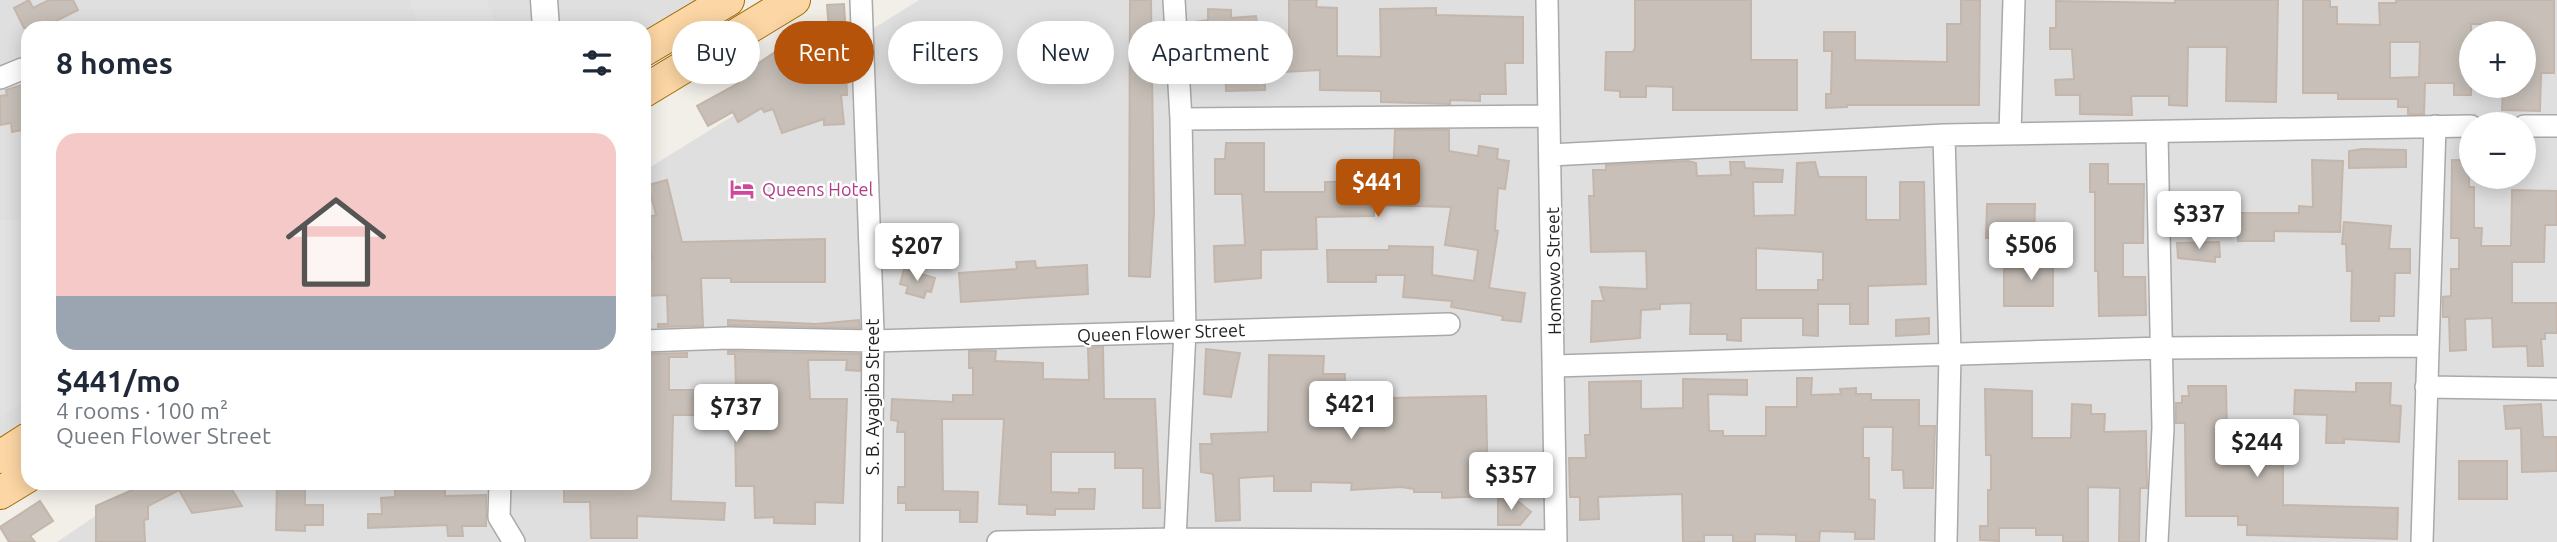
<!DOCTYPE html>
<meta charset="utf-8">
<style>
:root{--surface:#fff;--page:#f2f2f3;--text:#1f2937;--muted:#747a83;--accent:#b45309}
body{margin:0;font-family:Ubuntu,sans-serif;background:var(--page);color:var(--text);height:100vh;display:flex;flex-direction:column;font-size:26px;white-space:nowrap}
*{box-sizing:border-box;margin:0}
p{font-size:23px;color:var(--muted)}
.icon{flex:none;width:38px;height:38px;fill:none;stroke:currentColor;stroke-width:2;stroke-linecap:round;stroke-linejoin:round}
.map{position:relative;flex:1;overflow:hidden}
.panel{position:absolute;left:21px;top:21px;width:630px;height:469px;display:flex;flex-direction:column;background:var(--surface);border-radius:21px;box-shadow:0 4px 18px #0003}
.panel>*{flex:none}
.guide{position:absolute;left:672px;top:21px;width:665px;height:63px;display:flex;gap:14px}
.fabs{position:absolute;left:2459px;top:21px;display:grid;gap:14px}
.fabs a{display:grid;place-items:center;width:77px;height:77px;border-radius:50%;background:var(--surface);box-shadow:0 4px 18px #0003;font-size:35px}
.price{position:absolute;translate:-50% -60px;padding:0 16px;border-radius:7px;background:#fff;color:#222;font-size:23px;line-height:46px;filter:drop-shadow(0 2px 4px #0008)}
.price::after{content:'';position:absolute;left:50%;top:42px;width:21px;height:16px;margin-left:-10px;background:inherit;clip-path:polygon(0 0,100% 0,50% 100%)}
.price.on{background:var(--accent);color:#fff}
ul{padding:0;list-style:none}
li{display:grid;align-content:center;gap:14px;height:371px;padding:0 35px}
li span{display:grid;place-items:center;height:217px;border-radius:21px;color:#555}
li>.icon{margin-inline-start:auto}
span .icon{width:126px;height:126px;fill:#fffc;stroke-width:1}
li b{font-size:30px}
h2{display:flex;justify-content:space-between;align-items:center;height:84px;padding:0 35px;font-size:30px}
.tag{padding:0 24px;border-radius:32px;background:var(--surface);box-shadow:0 4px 18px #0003;font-size:24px;line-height:63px}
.tag.on{background:var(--accent);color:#fff}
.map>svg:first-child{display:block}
.residential{fill:#e0dfdf;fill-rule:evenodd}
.parking{fill:#e2e2e2}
.building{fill:#c7bfb8;stroke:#c4b6ab;stroke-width:2;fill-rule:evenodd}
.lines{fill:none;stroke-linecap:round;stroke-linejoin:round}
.minor-casing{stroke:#a9a9a9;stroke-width:24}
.tertiary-casing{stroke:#a9a9a9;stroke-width:29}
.primary-casing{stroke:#a06b00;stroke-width:34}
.minor{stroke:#fff;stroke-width:21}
.tertiary{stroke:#fff;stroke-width:26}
.primary{stroke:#fcd6a4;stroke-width:32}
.labels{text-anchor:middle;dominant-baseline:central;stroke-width:5;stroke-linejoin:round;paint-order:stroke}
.hotel-label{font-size:18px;fill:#b23c85;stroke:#fff;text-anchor:start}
.street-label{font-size:18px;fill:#222;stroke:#fff}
</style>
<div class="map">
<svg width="2557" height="542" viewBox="0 0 2557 542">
<rect width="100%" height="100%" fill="#f2efe9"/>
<path class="residential" d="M0,0H716L644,50V28H28V472L0,491Z
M919,0H2557V542H57L144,483H644V171ZM2471,33H2524V86H2471ZM2471,124H2524V177H2471Z"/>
<path class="parking" d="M409,0H487L497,28H420Z
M0,220H28V399L0,417Z"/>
<path class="building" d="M29,0L33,8L49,0H73L78,10L42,28H24L14,8Z
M1130,0H1151L1154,212L1150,277L1129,276Z
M1289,0H1317L1316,7L1337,8V56L1381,57L1380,9L1436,8V15L1523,17V63H1505L1506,94H1480V101L1450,100V104L1381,102V91L1320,90V70L1265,73V90L1226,91L1225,32H1194L1193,22L1208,20V9L1231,10V18L1256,16L1260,48L1289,47Z
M1635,0H1751V60H1797V110H1673V87L1646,86V97H1620V91L1605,90L1606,52H1633L1635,47Z
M1961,0H1980L1979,105H1847V107L1826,108V94H1831L1832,51H1824V32H1855V60L1947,62V24H1961Z
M2175,0H2278L2276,102L2226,101L2227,47H2188L2187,106L2169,105V96H2131L2132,115L2080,114V95H2056L2055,80L2074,79L2072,49H2050V28H2056V1L2175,3Z
M2303,0H2330V7H2337V24L2380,25L2379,3H2396V0H2554V73H2541L2540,111L2502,110L2503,89H2524V33H2509V24H2471V95H2454V83H2425L2424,114H2408V107H2398V99H2338V93H2303ZM2390,42H2420L2419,77L2390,78Z
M844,4L848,70L846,71L847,95H841L844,124L824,125V119L782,133L773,109L764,112L762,108L738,122L733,112L708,126L697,106L739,83L736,78L801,35L807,44L830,43L827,5Z
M28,83V129L12,132L11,123L0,125V96L7,95L6,90Z
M1395,130H1449V151L1478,156L1479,146L1498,149L1497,159L1509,161L1505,189L1498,188L1495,230L1498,231L1489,288L1525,293L1521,322L1502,320L1503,316L1451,307L1452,301L1403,297L1405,275H1376V282H1328L1327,250H1389V246L1433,247L1432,275L1474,281L1478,250L1445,245L1451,207L1374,205V216L1316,217L1317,249L1261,250V278L1215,282L1214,246L1245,245L1242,194H1215V159H1225L1226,143H1264V192H1325V182L1393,181Z
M2362,149L2406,150V167L2349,168V151Z
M2312,160L2343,161L2340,232L2274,231V241H2238L2237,213H2299V206L2313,207Z
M2452,160H2469V187H2474V228H2482L2481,246H2511L2512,190L2557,191V225H2545L2544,262H2512V303H2557V333H2545V339H2541L2543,366H2528L2527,346L2493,347L2492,318L2465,319L2466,350L2450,351L2449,317H2443V297L2451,296V269H2459V238H2451Z
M1688,161L1696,163L1697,176L1731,175L1730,162H1744L1745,168L1783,170L1782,182H1753L1754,216L1795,215L1797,163L1815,162L1819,177H1866V220H1900V182H1924L1926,284L1868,286V324H1850V304H1818V336L1803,335V318H1741V341L1727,340V334H1690L1691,303L1660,304V309L1641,310L1640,338L1591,342L1592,301H1604L1600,287L1647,289L1646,251L1591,252L1589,196H1594L1593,170H1606V165ZM1756,248L1823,252V280H1818V290H1756Z
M2090,164H2108V184H2144L2143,243H2123V277H2145L2146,315L2099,316L2098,271H2095V192H2090Z
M667,180L682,242L825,239V282H731V278H701L703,326L658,327V324H668L667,295L644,296V260L652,259L644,218L656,215L648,185Z
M1987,204H2035L2034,238H1986Z
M2344,222L2391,226L2389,249H2410V273H2395L2394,316H2379V321H2351L2352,271H2347L2346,244H2342Z
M2219,242L2220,257H2215V262L2178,258L2177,243Z
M2023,252H2053V306H2004V269H2023Z
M1035,261L1036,268L1087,265L1088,294L961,302L959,273L1017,269L1016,262Z
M904,269L935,278L931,292L926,291L924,298L906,293L908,286L900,284Z
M1929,318V334L1896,336V320Z
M728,320L816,324L859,320L860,328L728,325Z
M1103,347L1104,399H1155L1160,508H1143V468H1115V452H1051V492L1079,493V489H1095L1094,509H1055V515L1027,514V505L999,504L1004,419H942L943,491L978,492L977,522H960V510H906V503H898V487H905V432H897L898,421L891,420L892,399L953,402V395H973V368H969V351H996L995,361L1043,363V379L1089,380L1088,348Z
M1206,349L1240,353L1231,397L1204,394Z
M728,351L860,354V371L846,370L847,360H808L810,399H847L843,503L815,502V524L774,523V517L755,518L754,486H736L735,422H706V415H673L671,501L725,503L724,520L637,516V538H591L590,502H564V488H587V483H644V354L687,353V357H669V390H736L735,354H728Z
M1269,355L1324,356L1323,374H1345L1344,401L1390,402V398L1486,396L1488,496L1442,498V492H1414V489L1401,487L1351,490L1352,483L1311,482V491H1274V476L1239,478L1240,520L1216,521L1213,474L1201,472L1200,444H1212L1211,434L1268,432Z
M1797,378H1812L1811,395L1841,394L1840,389L1856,388V394H1871V400H1919V426H1935L1933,488H1904L1903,470H1892L1893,427H1863V458H1869V499L1875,500L1874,539H1855V532L1820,531L1819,542H1796V535L1755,534V542H1733V535H1704V542H1683L1682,494L1598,497L1599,519L1580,520V497H1570L1569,458H1586L1585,435H1590L1589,382L1641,381V409L1683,408V379L1747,380V395L1708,394L1709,431H1723V436H1766V407H1797Z
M2356,383H2391L2390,405L2401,406L2399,442L2344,439V443H2326L2327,415L2294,414L2295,390L2356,392Z
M2188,386H2226L2227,433H2256V427H2283V505L2398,508L2397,539L2247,535V525H2238V516H2186L2185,423H2176V403H2182V396H2189Z
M1985,389L2032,391V438H2071L2072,404L2091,405V414H2105L2104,432L2146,431L2147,488H2140L2139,542H2119L2120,488L2088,487V542H2063V535H2036V528H1999V541L1980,540V526H1988V490H1991V455H1986Z
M2541,404L2543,437H2557V471L2522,472L2521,428L2506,429L2504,406Z
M2459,461H2507V499H2459Z
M148,483H228L242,506L192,513L179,490L148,506V519L144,520L145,542H96V506Z
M277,483H305V505H323V525H305V531L276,530Z
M395,483H445V496L486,495V526H462L463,536H448L447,525L368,528V514H382L381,498L395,497Z
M1498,498H1514L1531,512L1520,525H1498Z
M40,501L53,521L30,536L35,542H9L0,527Z"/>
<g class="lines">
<g class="minor-casing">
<path id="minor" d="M861,0L873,332L871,542
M1174,0L1181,119L1185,331L1175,539
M1547,0L1556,542
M0,78L22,69
M1181,119L1547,116
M2524,126H2557
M2010,134L2014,0
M1944,135L1950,354L1946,542
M1550,155L1944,135L2471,126
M644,341L729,338L873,341L1449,324
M1555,366L2162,348L2426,346
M2426,387L2557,389
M500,483L499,517L514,542
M998,542L1175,539L1556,541
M2157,542L2163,428L2157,134
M2422,542L2435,126"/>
</g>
<g class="tertiary-casing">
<path id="tertiary" d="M544,0L546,28"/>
</g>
<g class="primary-casing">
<path id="primary" d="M644,50L728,0
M644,91L794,0
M0,457L28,439
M0,493L28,476"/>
</g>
<use href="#minor" class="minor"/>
<use href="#tertiary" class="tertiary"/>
<use href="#primary" class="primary"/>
</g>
<defs>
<g id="hotel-bare" transform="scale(1.89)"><path d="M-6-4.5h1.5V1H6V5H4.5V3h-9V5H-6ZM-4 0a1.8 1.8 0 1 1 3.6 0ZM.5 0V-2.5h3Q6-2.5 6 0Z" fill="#d1479c" stroke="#fff" stroke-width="2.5" paint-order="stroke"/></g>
</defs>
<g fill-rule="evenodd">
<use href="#hotel-bare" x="742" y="189"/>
</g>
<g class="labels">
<g class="hotel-label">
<text x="762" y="189">Queens Hotel</text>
</g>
<g class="street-label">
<text transform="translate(1553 271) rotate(-91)">Homowo Street</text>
<text transform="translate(1161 332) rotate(-2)">Queen Flower Street</text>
<text transform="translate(872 397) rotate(-90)">S. B. Ayagiba Street</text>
</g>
</g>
</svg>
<div class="fabs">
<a>+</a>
<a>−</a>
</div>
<b class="price on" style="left:1378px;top:219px">$441</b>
<b class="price" style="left:2199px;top:251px">$337</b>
<b class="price" style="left:2031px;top:282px">$506</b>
<b class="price" style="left:917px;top:283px">$207</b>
<b class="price" style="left:1351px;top:441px">$421</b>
<b class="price" style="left:736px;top:444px">$737</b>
<b class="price" style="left:2257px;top:479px">$244</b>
<b class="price" style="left:1511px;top:512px">$357</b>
<div class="guide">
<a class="tag">Buy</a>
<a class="tag on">Rent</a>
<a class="tag">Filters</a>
<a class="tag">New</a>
<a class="tag">Apartment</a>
</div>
<section class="panel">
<h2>8 homes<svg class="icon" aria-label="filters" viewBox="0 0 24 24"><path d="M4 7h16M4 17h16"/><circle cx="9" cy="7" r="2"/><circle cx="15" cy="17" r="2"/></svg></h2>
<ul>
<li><span style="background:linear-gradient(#f6c9c9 75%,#9aa5b1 0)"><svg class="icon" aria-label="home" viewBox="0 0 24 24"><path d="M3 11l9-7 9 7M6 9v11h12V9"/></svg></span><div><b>$441/mo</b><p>4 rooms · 100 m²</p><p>Queen Flower Street</p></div></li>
</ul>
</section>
</div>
